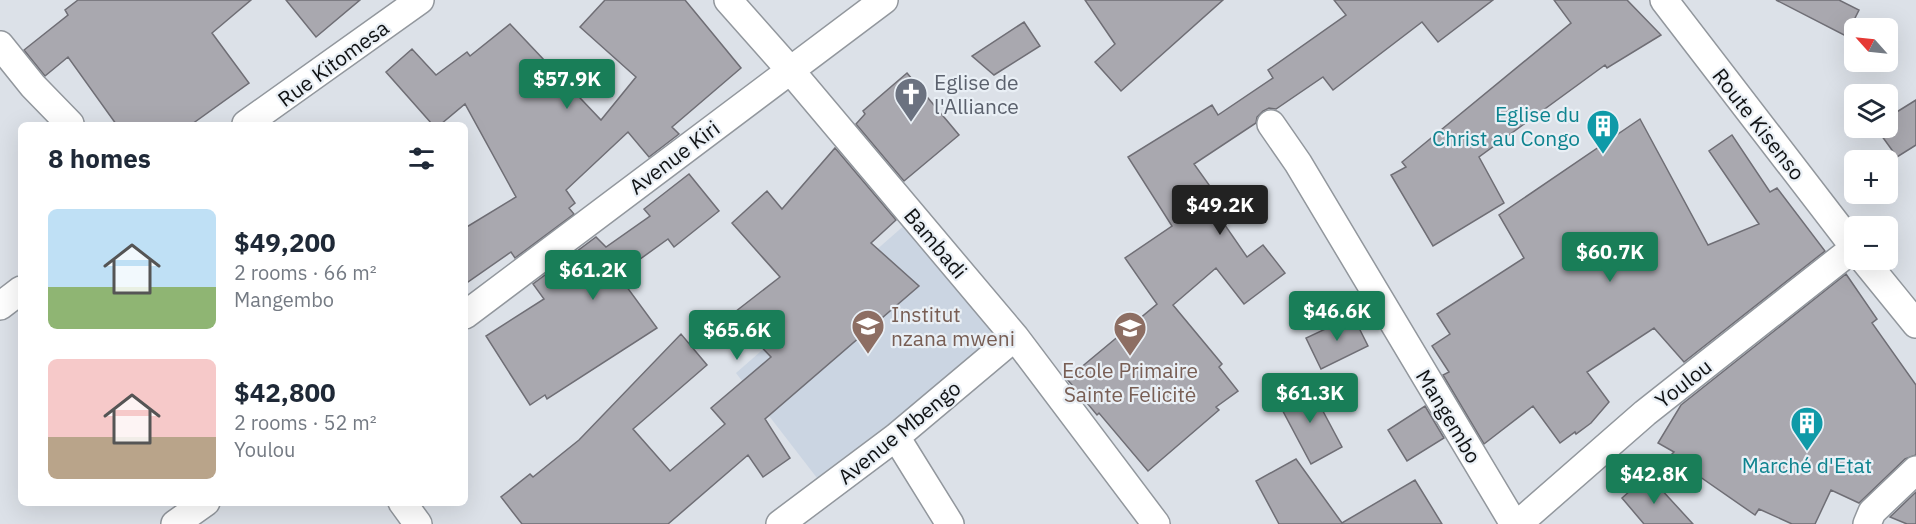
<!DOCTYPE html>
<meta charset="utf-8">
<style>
:root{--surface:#fff;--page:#f6f6f7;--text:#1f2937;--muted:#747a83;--accent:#197e58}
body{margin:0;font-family:"IBM Plex Sans",sans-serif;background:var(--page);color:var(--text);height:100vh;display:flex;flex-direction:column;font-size:22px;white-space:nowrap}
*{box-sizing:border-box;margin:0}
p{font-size:20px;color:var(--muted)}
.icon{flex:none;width:33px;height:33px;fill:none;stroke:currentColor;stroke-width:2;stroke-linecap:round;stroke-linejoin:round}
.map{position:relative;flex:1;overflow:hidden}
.drawer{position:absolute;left:18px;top:122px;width:450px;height:384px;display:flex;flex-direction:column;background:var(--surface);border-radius:9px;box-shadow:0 6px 24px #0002}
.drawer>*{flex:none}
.needle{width:39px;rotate:297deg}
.controls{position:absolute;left:1844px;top:18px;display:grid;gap:12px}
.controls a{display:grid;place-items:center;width:54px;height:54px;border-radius:9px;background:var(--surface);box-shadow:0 6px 24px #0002;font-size:30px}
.price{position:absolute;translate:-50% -51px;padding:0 14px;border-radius:6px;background:var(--accent);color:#fff;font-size:20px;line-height:39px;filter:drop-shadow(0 2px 3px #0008)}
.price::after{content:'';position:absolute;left:50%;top:36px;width:18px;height:14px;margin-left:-9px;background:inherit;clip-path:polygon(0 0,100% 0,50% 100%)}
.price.active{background:#222;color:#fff}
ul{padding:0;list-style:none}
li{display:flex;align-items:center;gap:18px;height:150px;padding:0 30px}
li span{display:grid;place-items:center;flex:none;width:168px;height:120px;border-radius:9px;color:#555}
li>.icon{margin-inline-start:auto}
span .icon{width:72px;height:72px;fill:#fffc;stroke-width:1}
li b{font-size:26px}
h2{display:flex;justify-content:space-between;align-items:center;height:72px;padding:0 30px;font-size:26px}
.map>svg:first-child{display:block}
.built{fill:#cbd5e2}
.building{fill:#a9a8af;stroke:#6f6e75;stroke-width:1.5}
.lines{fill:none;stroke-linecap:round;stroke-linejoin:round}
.street-casing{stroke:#92979d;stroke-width:30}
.street{stroke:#fff;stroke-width:27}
.labels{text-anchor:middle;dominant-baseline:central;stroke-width:4.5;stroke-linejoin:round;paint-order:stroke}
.street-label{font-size:21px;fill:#101214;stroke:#e9eff5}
.worship-label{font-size:21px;fill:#5b616d;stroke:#e9eff5;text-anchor:start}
.culture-label{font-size:21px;fill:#0d838f;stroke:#e9eff5;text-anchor:end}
.education-label{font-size:21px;fill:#785e54;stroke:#e9eff5;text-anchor:start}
</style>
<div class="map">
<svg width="1916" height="524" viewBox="0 0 1916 524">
<rect width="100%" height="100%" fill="#dce1e8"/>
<path class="built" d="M907,223L1004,337L817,478L736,373Z"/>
<path class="building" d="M78,0H251L212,33L249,83L192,124H116L68,57L45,76L24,50L68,15L65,10Z
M286,0H360L316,37Z
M605,0H685L741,68L672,127L679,134L649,157L628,132L566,190L575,203L569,208L574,214L515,258L511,252L465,284V228L516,197L465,104L441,124H432L386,72L412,49L436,75L467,52L470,56L510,24L601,120L636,77L580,27Z
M1085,0H1223L1121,91L1095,62L1115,44Z
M1334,0H1493L1438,42L1422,22L1333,90L1323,77L1276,109L1269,108L1263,111L1257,117L1256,123L1194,164L1217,196L1209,202L1247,257L1263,245L1285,273L1244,304L1216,268L1173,305L1222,364L1219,367L1238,391L1216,407L1219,410L1148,471L1099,413L1097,415L1067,379L1157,304L1125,258L1172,226L1128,157L1212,105L1218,115L1273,78L1268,70L1346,15Z
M1554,0H1627L1661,35L1607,68L1605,65L1479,157L1504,203L1433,246L1391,175L1406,167L1402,162L1571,23Z
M1776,0H1839L1859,10L1846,36Z
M1024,22L1040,46L994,75L972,56Z
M907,73L959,135L904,181L856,124L865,114L863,111Z
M1916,100V145L1897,157L1876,128H1887V118Z
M1640,119L1708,245L1759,224L1709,151L1732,135L1770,192L1777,188L1825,251L1684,362L1654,328L1587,372L1609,402L1591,423L1576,434L1575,432L1560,443L1533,406L1484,444L1443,375L1449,372L1432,346L1450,334L1437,314L1524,258L1499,215Z
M835,148L896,220L871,243L919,286L765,419L790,458L763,477L748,455L668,524H522L501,497L530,474L533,477L579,440L681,334L707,365L633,429L670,471L725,424L711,408L771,357L731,315L780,277L732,223L767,191L782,209Z
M689,174L719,211L674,247L668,239L618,275L657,328L547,399L545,395L530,405L486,336L544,299L533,284L596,237L606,247L650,216L644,209Z
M1846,274L1877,319L1872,323L1916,385V455L1905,459L1859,503L1831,490L1815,524H1792L1759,509L1755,515L1670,456L1674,452L1658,443L1681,405Z
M1353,316L1368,346L1321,369L1306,338Z
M1308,383L1342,447L1311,464L1277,400Z
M1425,406L1444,438L1407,461L1388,430Z
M1296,459L1342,523L1415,480L1442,524H1279L1256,481Z
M1648,475L1693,524H1644L1622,498Z
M1916,492V524H1907L1890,517Z"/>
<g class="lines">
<g class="street-casing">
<path id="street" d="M728,0L790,70L1015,337L1156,524
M1664,0L1854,247
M0,45L33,86L70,124
M246,124L420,0
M1271,124L1298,163L1514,524
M1864,260L1916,324
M0,306L21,290
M465,315L884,0
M896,437L950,524
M402,502L418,524
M175,524L206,502
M780,524L896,437L1015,337
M1518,524L1645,413L1854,248
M1867,524L1872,512L1916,470"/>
</g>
<use href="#street" class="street"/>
</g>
<defs>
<g id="church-pin" transform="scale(1.725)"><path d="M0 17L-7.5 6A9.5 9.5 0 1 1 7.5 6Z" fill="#6b7280" stroke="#e9eff5"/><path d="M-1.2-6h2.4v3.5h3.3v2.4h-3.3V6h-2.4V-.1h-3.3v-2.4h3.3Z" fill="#fff"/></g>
<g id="building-pin" transform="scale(1.725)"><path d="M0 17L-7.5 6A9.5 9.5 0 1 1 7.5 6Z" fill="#0f9aa8" stroke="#e9eff5"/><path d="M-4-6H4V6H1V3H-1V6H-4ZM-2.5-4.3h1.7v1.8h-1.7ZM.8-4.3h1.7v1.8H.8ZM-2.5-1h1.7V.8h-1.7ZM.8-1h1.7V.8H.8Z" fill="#fff"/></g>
<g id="university-pin" transform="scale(1.725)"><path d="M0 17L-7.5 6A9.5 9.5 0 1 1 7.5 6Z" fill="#8d6e63" stroke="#e9eff5"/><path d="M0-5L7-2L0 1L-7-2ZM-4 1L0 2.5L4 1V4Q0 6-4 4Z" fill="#fff"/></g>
<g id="school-pin" transform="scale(1.725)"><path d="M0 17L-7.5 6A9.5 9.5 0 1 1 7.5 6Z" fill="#8d6e63" stroke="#e9eff5"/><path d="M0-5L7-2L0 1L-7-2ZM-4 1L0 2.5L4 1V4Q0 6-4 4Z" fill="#fff"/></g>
</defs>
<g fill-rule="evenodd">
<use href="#church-pin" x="911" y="94"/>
<use href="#building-pin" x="1603" y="126"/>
<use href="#university-pin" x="868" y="326"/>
<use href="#school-pin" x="1130" y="328"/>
<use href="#building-pin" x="1807" y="423"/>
</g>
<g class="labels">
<g class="street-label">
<text transform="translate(333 63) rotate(-36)">Rue Kitomesa</text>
<text transform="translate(1759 124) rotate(52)">Route Kisenso</text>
<text transform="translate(674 157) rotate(-37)">Avenue Kiri</text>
<text transform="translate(936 243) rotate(50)">Bambadi</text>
<text transform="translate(1683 383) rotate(-38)">Youlou</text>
<text transform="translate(1449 416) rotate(59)">Mangembo</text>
<text transform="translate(899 432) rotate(-39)">Avenue Mbengo</text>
</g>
<g class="worship-label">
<text x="934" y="82">Eglise de<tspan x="934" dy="24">l'Alliance</tspan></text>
</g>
<g class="culture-label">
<text x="1580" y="114">Eglise du<tspan x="1580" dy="24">Christ au Congo</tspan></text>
<text x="1807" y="465" text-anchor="middle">Marché d'Etat</text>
</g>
<g class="education-label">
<text x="891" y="314">Institut<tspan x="891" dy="24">nzana mweni</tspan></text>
<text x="1130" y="370" text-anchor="middle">Ecole Primaire<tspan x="1130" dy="24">Sainte Felicitė</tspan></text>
</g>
</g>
</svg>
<div class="controls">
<a><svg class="needle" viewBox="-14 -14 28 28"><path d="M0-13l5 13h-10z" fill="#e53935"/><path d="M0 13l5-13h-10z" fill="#747a83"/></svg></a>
<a><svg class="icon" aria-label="layers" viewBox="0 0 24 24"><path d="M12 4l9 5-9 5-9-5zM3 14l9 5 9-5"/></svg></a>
<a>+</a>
<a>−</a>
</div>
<b class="price" style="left:567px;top:110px">$57.9K</b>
<b class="price active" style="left:1220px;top:236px">$49.2K</b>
<b class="price" style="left:1610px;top:283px">$60.7K</b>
<b class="price" style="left:593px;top:301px">$61.2K</b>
<b class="price" style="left:1337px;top:342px">$46.6K</b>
<b class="price" style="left:737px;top:361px">$65.6K</b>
<b class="price" style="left:1310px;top:424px">$61.3K</b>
<b class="price" style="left:1654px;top:505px">$42.8K</b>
<section class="drawer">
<h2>8 homes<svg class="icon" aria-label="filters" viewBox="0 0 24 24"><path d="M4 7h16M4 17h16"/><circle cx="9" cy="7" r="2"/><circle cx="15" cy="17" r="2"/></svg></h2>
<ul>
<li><span style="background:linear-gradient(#bfe0f5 65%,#8fb573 0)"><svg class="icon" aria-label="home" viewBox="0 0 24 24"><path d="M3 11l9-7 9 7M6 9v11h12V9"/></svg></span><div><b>$49,200</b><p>2 rooms · 66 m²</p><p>Mangembo</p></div></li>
<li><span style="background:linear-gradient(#f6c9c9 65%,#b9a48a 0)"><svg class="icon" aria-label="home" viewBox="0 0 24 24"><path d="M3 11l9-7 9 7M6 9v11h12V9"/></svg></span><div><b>$42,800</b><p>2 rooms · 52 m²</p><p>Youlou</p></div></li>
</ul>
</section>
</div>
